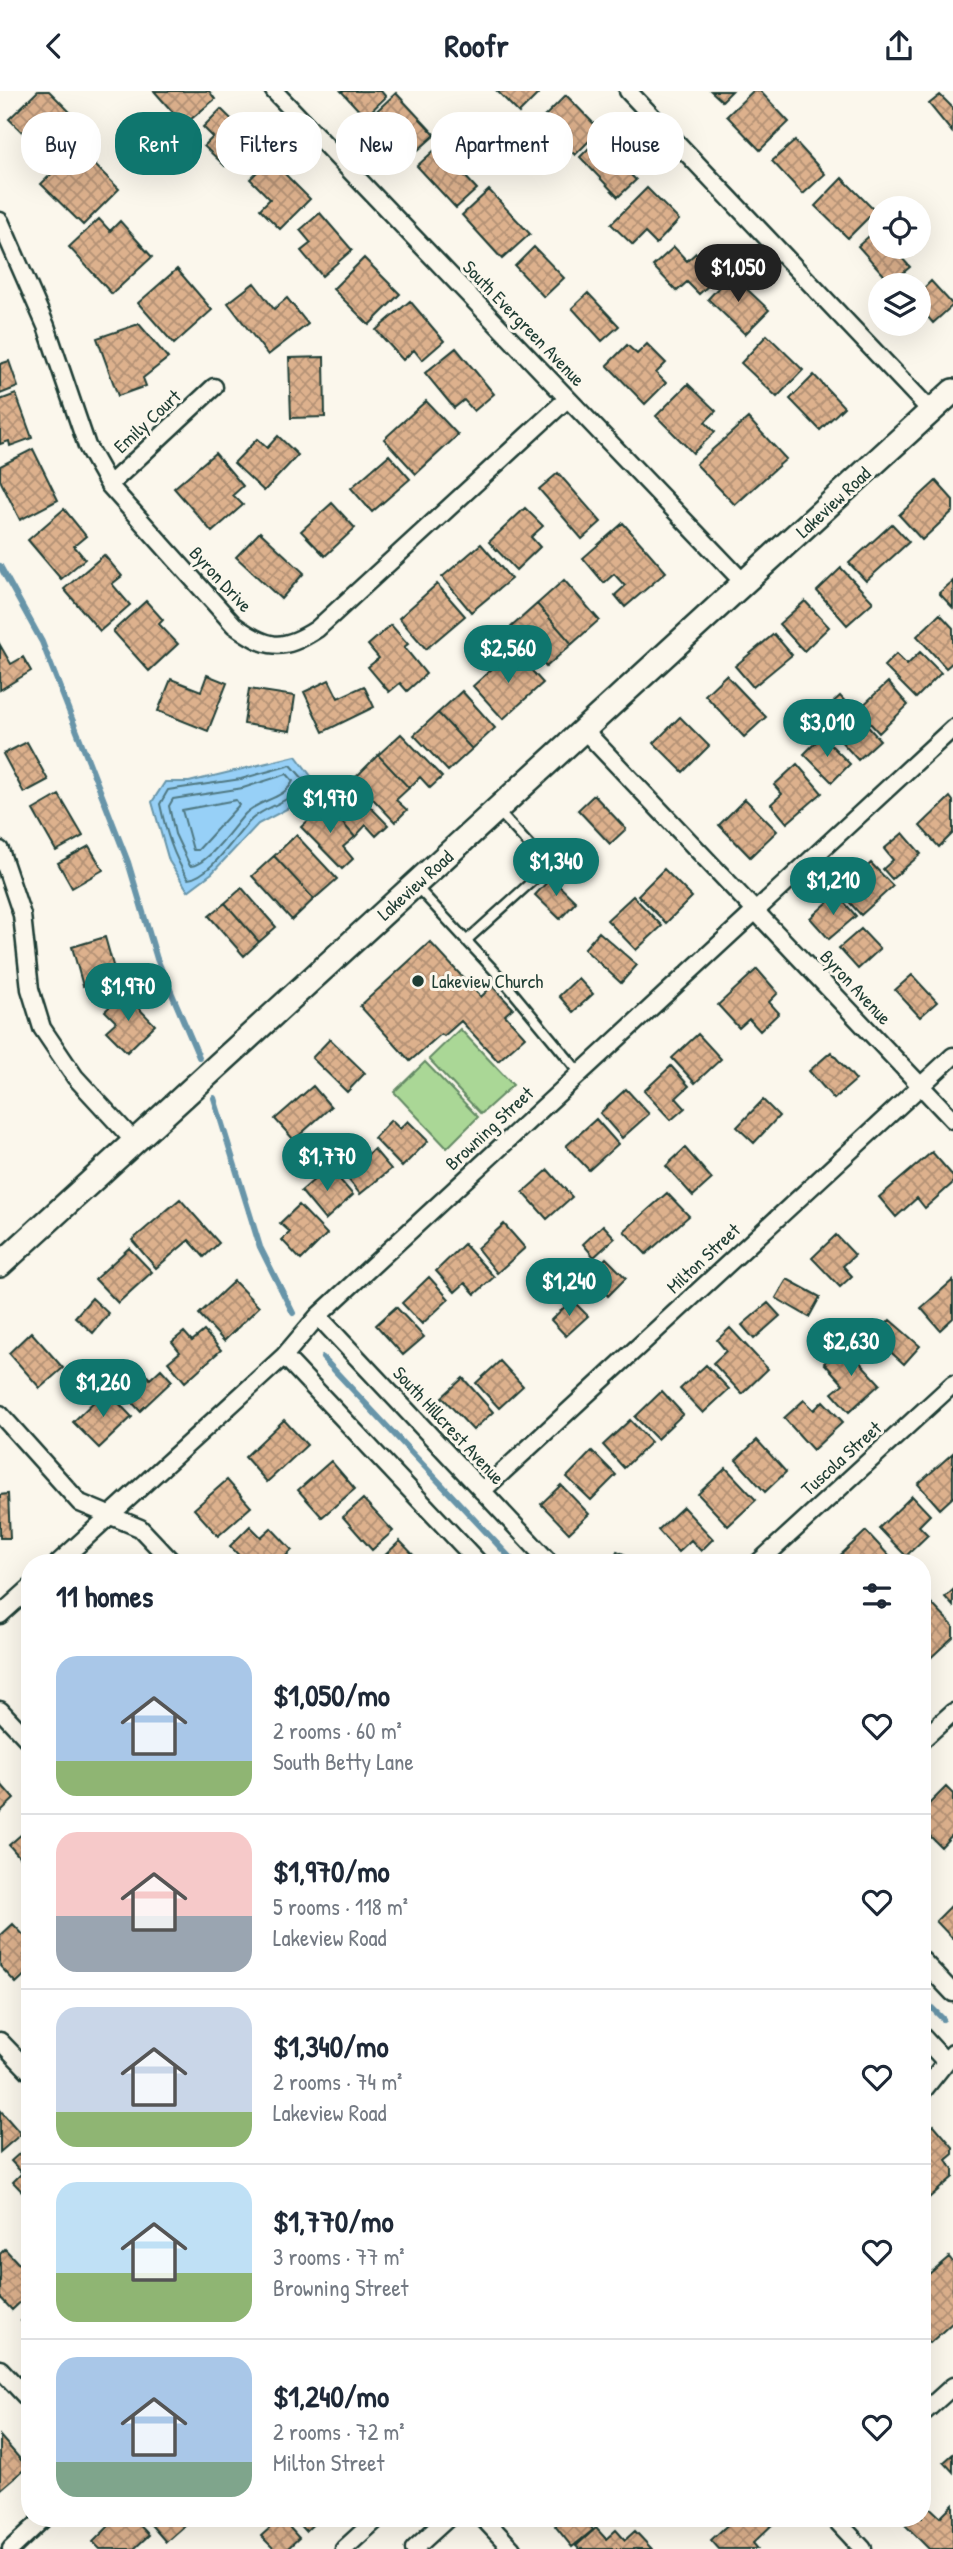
<!DOCTYPE html>
<meta charset="utf-8">
<style>
:root{--surface:#fff;--page:#f6f6f7;--text:#1f2937;--muted:#747a83;--line:#e0e1e3;--accent:#0f766e}
body{margin:0;font-family:"Patrick Hand",sans-serif;background:var(--page);color:var(--text);height:100vh;display:flex;flex-direction:column;font-size:26px;white-space:nowrap}
*{box-sizing:border-box;margin:0}
p{font-size:23px;color:var(--muted)}
.icon{flex:none;width:38px;height:38px;fill:none;stroke:currentColor;stroke-width:2;stroke-linecap:round;stroke-linejoin:round}
.map{position:relative;flex:1;overflow:hidden}
.panel{position:absolute;left:21px;top:1463px;width:910px;height:973px;display:flex;flex-direction:column;background:var(--surface);border-radius:28px;box-shadow:0 7px 28px #0002}
.panel>*{flex:none}
.banner{position:absolute;left:21px;top:21px;width:912px;height:63px;display:flex;gap:14px}
.controls{position:absolute;left:868px;top:105px;display:grid;gap:14px}
.controls a{display:grid;place-items:center;width:63px;height:63px;border-radius:50%;background:var(--surface);box-shadow:0 7px 28px #0002;font-size:35px}
.price{position:absolute;translate:-50% -60px;padding:0 16px;border-radius:24px;background:var(--accent);color:#fff;font-size:23px;line-height:46px;filter:drop-shadow(0 2px 4px #0008)}
.price::after{content:'';position:absolute;left:50%;top:42px;width:21px;height:16px;margin-left:-10px;background:inherit;clip-path:polygon(0 0,100% 0,50% 100%)}
.price.active{background:#222;color:#fff}
ul{padding:0;list-style:none}
li{display:flex;align-items:center;gap:21px;height:175px;padding:0 35px}
li+li{border-top:2px solid var(--line)}
li span{display:grid;place-items:center;flex:none;width:196px;height:140px;border-radius:21px;color:#555}
li>.icon{margin-inline-start:auto}
span .icon{width:84px;height:84px;fill:#fffc;stroke-width:1}
li b{font-size:30px}
h2{display:flex;justify-content:space-between;align-items:center;height:84px;padding:0 35px;font-size:30px}
.chip{padding:0 24px;border-radius:28px;background:var(--surface);box-shadow:0 7px 28px #0002;font-size:24px;line-height:63px}
.chip.active{background:var(--accent);color:#fff}
header{display:flex;justify-content:space-between;align-items:center;height:91px;padding:0 35px;background:var(--surface);font-size:32px;font-weight:800}
.map>svg:first-child{display:block}
.pitch{fill:#aad796;stroke:#648a65;stroke-width:2}
.water{fill:#97d0f7;stroke:#6795a9;stroke-width:2}
.lines{fill:none;stroke-linecap:round;stroke-linejoin:round}
.shore{stroke:#4f7882;stroke-width:2}
.stream{stroke:#6795a9;stroke-width:6}
.building{fill:url(#building-cross-hatch);stroke:#1f3d34;stroke-width:2}
.lane-casing{stroke:#1f3d34;stroke-width:13}
.street-casing{stroke:#1f3d34;stroke-width:21}
.secondary-casing{stroke:#1f3d34;stroke-width:28}
.lane{stroke:#fbf7ec;stroke-width:8}
.street{stroke:#fbf7ec;stroke-width:16}
.secondary{stroke:#fbf7ec;stroke-width:23}
.poi-dot{fill:#1f3d34;stroke:#fbf7ec;stroke-width:2.5}
.labels{text-anchor:middle;dominant-baseline:central;stroke-width:6;stroke-linejoin:round;paint-order:stroke}
.street-label{font-size:19px;fill:#1f3d34;stroke:#fbf7ec}
.poi-label{font-size:19px;fill:#1f3d34;stroke:#fbf7ec;text-anchor:start}
</style>
<header><svg class="icon" aria-label="back" viewBox="0 0 24 24"><path d="M15 5l-7 7 7 7"/></svg>Roofr<svg class="icon" aria-label="share" viewBox="0 0 24 24"><path d="M12 15V3M7 8l5-5 5 5M5 13v7h14v-7"/></svg></header>
<div class="map">
<svg width="953" height="2458" viewBox="0 0 953 2458">
<defs>
<pattern id="building-cross-hatch" width="8" height="8" patternUnits="userSpaceOnUse" patternTransform="scale(1.75)"><rect width="8" height="8" fill="#ddb18d"/><path d="M0 0l8 8M0 8l8-8" fill="none" stroke="#b39174"/></pattern>
</defs>
<rect width="100%" height="100%" fill="#fbf7ec"/>
<filter id="ink" filterUnits="userSpaceOnUse"><feTurbulence type="fractalNoise" baseFrequency=".0143" numOctaves="2"/><feDisplacementMap in="SourceGraphic" scale="14" xChannelSelector="R" yChannelSelector="G"/><feConvolveMatrix kernelMatrix="1 2 1 2 8 2 1 2 1" color-interpolation-filters="sRGB"/></filter>
<g filter="url(#ink)">
<path class="pitch" d="M460,938L513,994L481,1023L429,968Z
M425,971L478,1026L447,1057L394,1001Z"/>
<path class="water" d="M296,665L314,689L298,712L258,733L212,782L188,800L169,770L152,711L165,691H189Z"/>
<g class="lines">
<path class="shore" d="M291,674L304,689C292,713 270,712 252,728C236,743 211,786 188,788C173,764 166,741 160,713L168,699L241,688Z
M287,683L293,690C284,709 259,708 245,723C233,736 207,775 190,775L175,743L169,715L173,708L243,697Z
M236,709L239,714L198,759H193L182,719Z"/>
<path class="stream" d="M0,475L42,551L128,771L157,868L199,966
M214,1007L260,1156L293,1222
M323,1267L515,1472
M922,1907L943,1928"/>
</g>
<path class="building" d="M38,0H49L74,25L63,37L74,47L51,70L9,28Z
M154,0H209L215,8L184,34Z
M341,0H381L386,6L365,26Z
M497,0H541L519,22Z
M711,0H732L722,10Z
M753,0H760L789,31L760,59L727,25Z
M396,2L435,44L408,68L369,27Z
M566,4L600,39L575,64L541,29Z
M940,4L953,17L952,41L929,13Z
M221,18L262,58L244,76L234,66L225,75L204,55L213,46L203,36Z
M597,49L636,89L618,106L580,66Z
M795,50L825,83L803,103L772,70Z
M438,56L477,98L456,117L417,75Z
M88,67L119,98L83,134L41,93L66,69L76,79Z
M270,68L310,108L280,138L260,118L270,108L250,88Z
M842,87L875,120L848,147L815,115Z
M647,97L679,129L656,153L645,142L633,154L611,133Z
M489,99L530,143L502,168L462,124Z
M320,122L352,159L322,185L301,160L311,152L300,139Z
M99,128L110,140L120,130L152,166L112,203L69,156Z
M877,138L880,142V156H892L910,176L891,192L858,155Z
M534,156L564,187L544,206L515,175Z
M674,156L687,170L696,162L718,186L699,203L687,191L677,200L653,175Z
M364,167L400,203L369,234L333,198Z
M177,178L212,219L174,253L138,212Z
M731,183L769,219L745,243L708,208Z
M911,186L918,194H902Z
M931,190L953,214L933,232L922,219L919,222V195L922,199Z
M254,192L274,218L287,207L308,233L268,264L228,212Z
M588,202L619,235L602,250L572,217Z
M410,210L444,250L422,269L414,259L403,269L376,239Z
M139,233L168,267L143,287L146,295L118,305L97,247Z
M767,244L803,279L777,306L741,272Z
M647,253L666,272L656,282L666,292L645,313L607,274L627,254L637,263Z
M456,257L494,303L474,320L464,309L454,317L425,282Z
M324,266L325,326L291,327L289,267Z
M9,270L18,296L0,303V273Z
M814,284L844,316L820,339L790,308Z
M688,293L716,320L705,331L715,341L693,362L656,325Z
M16,303L32,347L10,355L9,350L0,353V309Z
M426,310L458,344L416,383L384,348Z
M748,327L786,368L735,414L696,373Z
M278,345L298,364L264,400L234,372L257,348L267,357Z
M33,358L58,409L20,429L0,389V375Z
M215,362L243,395L233,404L243,414L212,441L174,397Z
M389,364L410,388L372,421L351,397Z
M558,382L601,431L582,448L539,398Z
M936,390L953,409V420L922,449L899,424Z
M332,412L355,437L325,465L301,440Z
M525,417L543,435L531,446L540,456L516,479L489,451Z
M64,418L86,445L74,455L85,468L61,488L28,449Z
M623,432L666,481L625,516L615,504L625,495L614,483L604,492L583,467Z
M892,433L909,451L866,490L849,472Z
M260,441L304,482L281,508L236,466Z
M481,453L511,488L471,521L442,486Z
M104,464L122,485L112,493L130,514L100,540L64,498Z
M841,477L873,511L847,534L817,500Z
M564,489L599,529L572,553L537,513Z
M953,490V517L939,502Z
M437,493L465,525L426,558L399,527Z
M146,510L163,529L159,533L178,553L149,580L113,540Z
M805,510L829,536L804,560L779,533Z
M537,513L572,553L546,576L511,536Z
M940,523L953,537V571L946,577L917,545Z
M391,534L408,553L404,556L426,583L407,600L400,592L389,601L368,576L379,567L368,554Z
M774,543L792,564L753,596L735,575Z
M0,554L11,573L23,566L31,580L0,599Z
M513,559L543,592L503,628L473,595Z
M920,561L941,582L916,607L884,575L896,563L907,574Z
M207,584L227,592L208,640L158,620L171,588L201,600Z
M726,584L766,626L744,646L705,604Z
M329,589L338,607L364,595L374,616L323,641L304,601Z
M888,591L908,614L879,642L858,619Z
M249,598L295,605L290,640L244,633Z
M462,600L495,637L472,658L438,622Z
M840,605L880,649L858,669L818,625Z
M438,622L472,658L448,680L414,644Z
M680,626L709,655L683,681L654,652Z
M401,643L442,686L430,697L420,686L409,697L378,664Z
M822,645L850,673L832,691L804,663Z
M27,651L48,689L24,702L3,663Z
M378,664L409,697L396,709L407,719L395,731L354,688Z
M797,673L822,702L787,732L771,713L782,703L774,694Z
M348,693L388,734L376,745L366,734L355,746L326,713Z
M59,704L83,745L56,760L33,719Z
M594,704L626,738L610,753L578,719Z
M950,706L953,710V742L939,756L920,735Z
M745,708L777,740L750,766L719,734Z
M326,713L355,746L343,756L353,768L342,778L301,736Z
M903,742L921,763L892,788L883,778L893,769L884,758Z
M296,744L337,788L314,808L274,765Z
M89,755L103,779L72,797L58,772Z
M274,765L314,808L292,829L252,785Z
M871,772L893,795L861,824L840,801Z
M664,778L692,806L666,832L638,804Z
M551,787L576,811L560,828L535,804Z
M242,797L276,836L259,851L225,812Z
M837,803L856,825L829,848L810,827Z
M633,805L662,835L636,859L607,829Z
M225,812L259,851L244,865L209,825Z
M861,838L880,858L858,878L839,857Z
M599,841L637,874L621,892L584,858Z
M105,846L116,885L83,895L72,856Z
M430,851L481,906L492,895L513,917L505,924L525,946L498,970L461,930L444,945L441,943L410,970L360,915Z
M757,878L778,902L769,911L779,922L760,940L749,928L739,937L718,914Z
M912,884L937,911L920,926L895,899Z
M578,887L593,903L573,921L559,905Z
M124,902L155,934L127,961L106,940L116,931L105,920Z
M698,943L721,968L695,992L672,967Z
M330,948L365,982L347,1001L312,967Z
M831,961L856,989L834,1008L809,980Z
M671,975L689,995L676,1007L685,1017L671,1029L644,1000Z
M313,995L331,1016L294,1049L275,1028Z
M626,998L649,1023L622,1047L600,1022Z
M763,1009L779,1025L754,1052L737,1036Z
M596,1028L618,1053L589,1079L566,1055Z
M391,1029L400,1038L408,1030L428,1050L402,1076L374,1047Z
M356,1057L364,1067L374,1058L391,1078L360,1103L336,1073Z
M685,1057L712,1088L693,1105L666,1075Z
M932,1061L953,1085V1092L925,1117L917,1107L896,1126L879,1106Z
M329,1076L353,1104L325,1129L301,1100Z
M548,1079L572,1106L547,1128L523,1101Z
M667,1102L689,1125L646,1163L624,1140Z
M180,1108L219,1152L204,1166L189,1149L156,1177L132,1149Z
M299,1114L327,1143L301,1169L282,1149L290,1141L280,1132Z
M504,1133L525,1157L497,1182L477,1157Z
M603,1134L615,1147L594,1166L583,1153Z
M836,1144L855,1164L843,1175L852,1185L840,1196L812,1167Z
M464,1153L494,1186L475,1203L465,1192L455,1201L436,1180Z
M129,1157L152,1181L118,1212L95,1188Z
M606,1167L626,1187L608,1205L589,1185Z
M429,1186L449,1208L422,1233L402,1212Z
M787,1188L820,1206L809,1226L776,1207Z
M953,1189V1227L940,1239L921,1217Z
M234,1190L259,1216L224,1250L199,1223Z
M92,1207L109,1223L93,1242L75,1226Z
M572,1209L588,1225L566,1245L551,1229Z
M768,1212L780,1225L754,1248L742,1234Z
M396,1216L424,1246L403,1264L376,1234Z
M890,1229L920,1255L904,1273L874,1246Z
M730,1237L768,1278L742,1303L713,1272L726,1260L717,1249Z
M204,1240L221,1259L185,1291L168,1271L180,1261L172,1251L184,1241L192,1250Z
M31,1241L63,1277L40,1297L9,1262Z
M844,1254L880,1293L849,1321L832,1302L843,1293L824,1272Z
M500,1270L523,1295L499,1317L476,1292Z
M706,1274L729,1298L703,1322L680,1298Z
M139,1276L150,1288L161,1278L172,1290L140,1320L119,1297Z
M463,1287L493,1321L473,1339L442,1306Z
M106,1299L132,1326L99,1357L73,1331Z
M662,1300L683,1323L657,1348L635,1326Z
M804,1309L814,1319L823,1310L843,1331L813,1359L784,1327Z
M284,1329L307,1354L267,1391L245,1366Z
M630,1329L651,1351L624,1377L603,1354Z
M757,1349L786,1381L765,1401L736,1369Z
M592,1360L616,1384L591,1409L567,1386Z
M953,1362V1406L940,1418L918,1393Z
M331,1370L355,1398L322,1426L298,1399Z
M726,1377L756,1409L728,1435L698,1403Z
M227,1389L251,1416L218,1445L194,1418Z
M561,1394L589,1423L569,1442L541,1413Z
M8,1403L10,1447H0V1404Z
M912,1405L930,1424L919,1435L928,1444L906,1465L879,1437Z
M363,1408L393,1440L372,1459L343,1426Z
M683,1416L713,1448L701,1460L691,1449L678,1461L658,1439Z
M250,1435L261,1446L271,1437L292,1459L279,1472H246L230,1455Z
M866,1440L890,1466L883,1472H832Z
M400,1450L421,1472H377Z
M617,1460L643,1472H611Z
M953,1499V1515L945,1506Z
M931,1512L953,1535V1546L923,1574L922,1520Z
M0,1692L14,1708L0,1721Z
M946,1696L953,1703V1743L941,1756L922,1737V1720Z
M30,1736V1778L9,1754Z
M953,1813V1848L936,1830Z
M13,1833L30,1851V1859L24,1864L30,1870V1879L16,1892L0,1875V1845Z
M0,2019L21,2043L0,2061Z
M934,2034L953,2056V2063L946,2069L953,2078V2086L922,2113V2044Z
M30,2053V2109L13,2091L22,2082L11,2070Z
M5,2158L30,2185V2202L12,2219L0,2206V2163Z
M949,2166L953,2171V2231L930,2252L922,2243V2189Z
M30,2222V2238L21,2230Z
M0,2345L27,2376L0,2399Z
M953,2363V2381L944,2371Z
M922,2409L940,2426L953,2413V2458H929L898,2427H922Z
M117,2427H133L149,2444L134,2458H100L93,2451Z
M145,2427H185L189,2431L166,2451Z
M281,2427L299,2447L287,2458H274L261,2445Z
M294,2427H320L306,2440Z
M565,2427H585L593,2439L572,2456L555,2435Z
M735,2427H769L774,2432L753,2452L758,2458H719L711,2449Z
M596,2437L606,2448L616,2439L625,2449L635,2440L652,2458H579L576,2455Z"/>
<g class="lines">
<g class="lane-casing">
<path id="lane" d="M415,794L502,888L579,981
M466,850L540,783L543,775L540,766L499,721"/>
</g>
<g class="street-casing">
<path id="street" d="M274,0L744,492
M628,0L931,320
M0,130L46,235L87,355L109,394L234,534C267,558 282,561 317,538L567,308
M109,394L214,296
M584,639L953,1029
M0,759L22,824L30,898L42,937L75,986L134,1050
M318,1225L550,1472
M284,1265L479,1472
M0,1323L80,1412L140,1437L173,1472
M482,1400L953,965
M58,1472L284,1265L318,1225L953,637
M758,1472L953,1293
M0,1524L30,1497
M0,1619L30,1651
M922,1649L953,1621
M922,1869L953,1902
M922,1945L945,1970
M0,1950L30,1981
M922,2001L953,1962
M0,2278L30,2310
M922,2323L953,2295
M483,2427L512,2458
M834,2427L863,2458
M11,2458L44,2427
M344,2458L378,2427
M414,2458L448,2427"/>
</g>
<g class="secondary-casing">
<path id="secondary" d="M0,1174L953,300"/>
</g>
<use href="#lane" class="lane"/>
<use href="#street" class="street"/>
<use href="#secondary" class="secondary"/>
</g>
</g>
<circle class="poi-dot" cx="418" cy="890" r="7"/>
<g class="labels">
<g class="street-label">
<text transform="translate(524 232) rotate(46)">South Evergreen Avenue</text>
<text transform="translate(147 330) rotate(-43)">Emily Court</text>
<text transform="translate(833 411) rotate(-43)">Lakeview Road</text>
<text transform="translate(221 488) rotate(47)">Byron Drive</text>
<text transform="translate(415 794) rotate(-42)">Lakeview Road</text>
<text transform="translate(856 896) rotate(47)">Byron Avenue</text>
<text transform="translate(489 1037) rotate(-43)">Browning Street</text>
<text transform="translate(703 1167) rotate(-43)">Milton Street</text>
<text transform="translate(449 1334) rotate(47)">South Hillcrest Avenue</text>
<text transform="translate(841 1367) rotate(-42)">Tuscola Street</text>
</g>
<g class="poi-label">
<text x="432" y="890">Lakeview Church</text>
</g>
</g>
</svg>
<div class="controls">
<a><svg class="icon" aria-label="locate" viewBox="0 0 24 24"><circle cx="12" cy="12" r="6"/><path d="M12 2v4M12 18v4M2 12h4M18 12h4"/></svg></a>
<a><svg class="icon" aria-label="layers" viewBox="0 0 24 24"><path d="M12 4l9 5-9 5-9-5zM3 14l9 5 9-5"/></svg></a>
</div>
<b class="price active" style="left:738px;top:213px">$1,050</b>
<b class="price" style="left:508px;top:594px">$2,560</b>
<b class="price" style="left:827px;top:668px">$3,010</b>
<b class="price" style="left:330px;top:744px">$1,970</b>
<b class="price" style="left:556px;top:807px">$1,340</b>
<b class="price" style="left:833px;top:826px">$1,210</b>
<b class="price" style="left:128px;top:932px">$1,970</b>
<b class="price" style="left:327px;top:1102px">$1,770</b>
<b class="price" style="left:569px;top:1227px">$1,240</b>
<b class="price" style="left:851px;top:1287px">$2,630</b>
<b class="price" style="left:103px;top:1328px">$1,260</b>
<div class="banner">
<a class="chip">Buy</a>
<a class="chip active">Rent</a>
<a class="chip">Filters</a>
<a class="chip">New</a>
<a class="chip">Apartment</a>
<a class="chip">House</a>
</div>
<section class="panel">
<h2>11 homes<svg class="icon" aria-label="filters" viewBox="0 0 24 24"><path d="M4 7h16M4 17h16"/><circle cx="9" cy="7" r="2"/><circle cx="15" cy="17" r="2"/></svg></h2>
<ul>
<li><span style="background:linear-gradient(#a9c7e8 75%,#8fb573 0)"><svg class="icon" aria-label="home" viewBox="0 0 24 24"><path d="M3 11l9-7 9 7M6 9v11h12V9"/></svg></span><div><b>$1,050/mo</b><p>2 rooms · 60 m²</p><p>South Betty Lane</p></div><svg class="icon" aria-label="heart" viewBox="0 0 24 24"><path d="M12 20l-8-8c-3-5 5-10 8-4 3-6 11-1 8 4z"/></svg></li>
<li><span style="background:linear-gradient(#f6c9c9 60%,#9aa5b1 0)"><svg class="icon" aria-label="home" viewBox="0 0 24 24"><path d="M3 11l9-7 9 7M6 9v11h12V9"/></svg></span><div><b>$1,970/mo</b><p>5 rooms · 118 m²</p><p>Lakeview Road</p></div><svg class="icon" aria-label="heart" viewBox="0 0 24 24"><path d="M12 20l-8-8c-3-5 5-10 8-4 3-6 11-1 8 4z"/></svg></li>
<li><span style="background:linear-gradient(#c9d6e8 75%,#8fb573 0)"><svg class="icon" aria-label="home" viewBox="0 0 24 24"><path d="M3 11l9-7 9 7M6 9v11h12V9"/></svg></span><div><b>$1,340/mo</b><p>2 rooms · 74 m²</p><p>Lakeview Road</p></div><svg class="icon" aria-label="heart" viewBox="0 0 24 24"><path d="M12 20l-8-8c-3-5 5-10 8-4 3-6 11-1 8 4z"/></svg></li>
<li><span style="background:linear-gradient(#bfe0f5 65%,#8fb573 0)"><svg class="icon" aria-label="home" viewBox="0 0 24 24"><path d="M3 11l9-7 9 7M6 9v11h12V9"/></svg></span><div><b>$1,770/mo</b><p>3 rooms · 77 m²</p><p>Browning Street</p></div><svg class="icon" aria-label="heart" viewBox="0 0 24 24"><path d="M12 20l-8-8c-3-5 5-10 8-4 3-6 11-1 8 4z"/></svg></li>
<li><span style="background:linear-gradient(#a9c7e8 75%,#7fa58c 0)"><svg class="icon" aria-label="home" viewBox="0 0 24 24"><path d="M3 11l9-7 9 7M6 9v11h12V9"/></svg></span><div><b>$1,240/mo</b><p>2 rooms · 72 m²</p><p>Milton Street</p></div><svg class="icon" aria-label="heart" viewBox="0 0 24 24"><path d="M12 20l-8-8c-3-5 5-10 8-4 3-6 11-1 8 4z"/></svg></li>
</ul>
</section>
</div>
